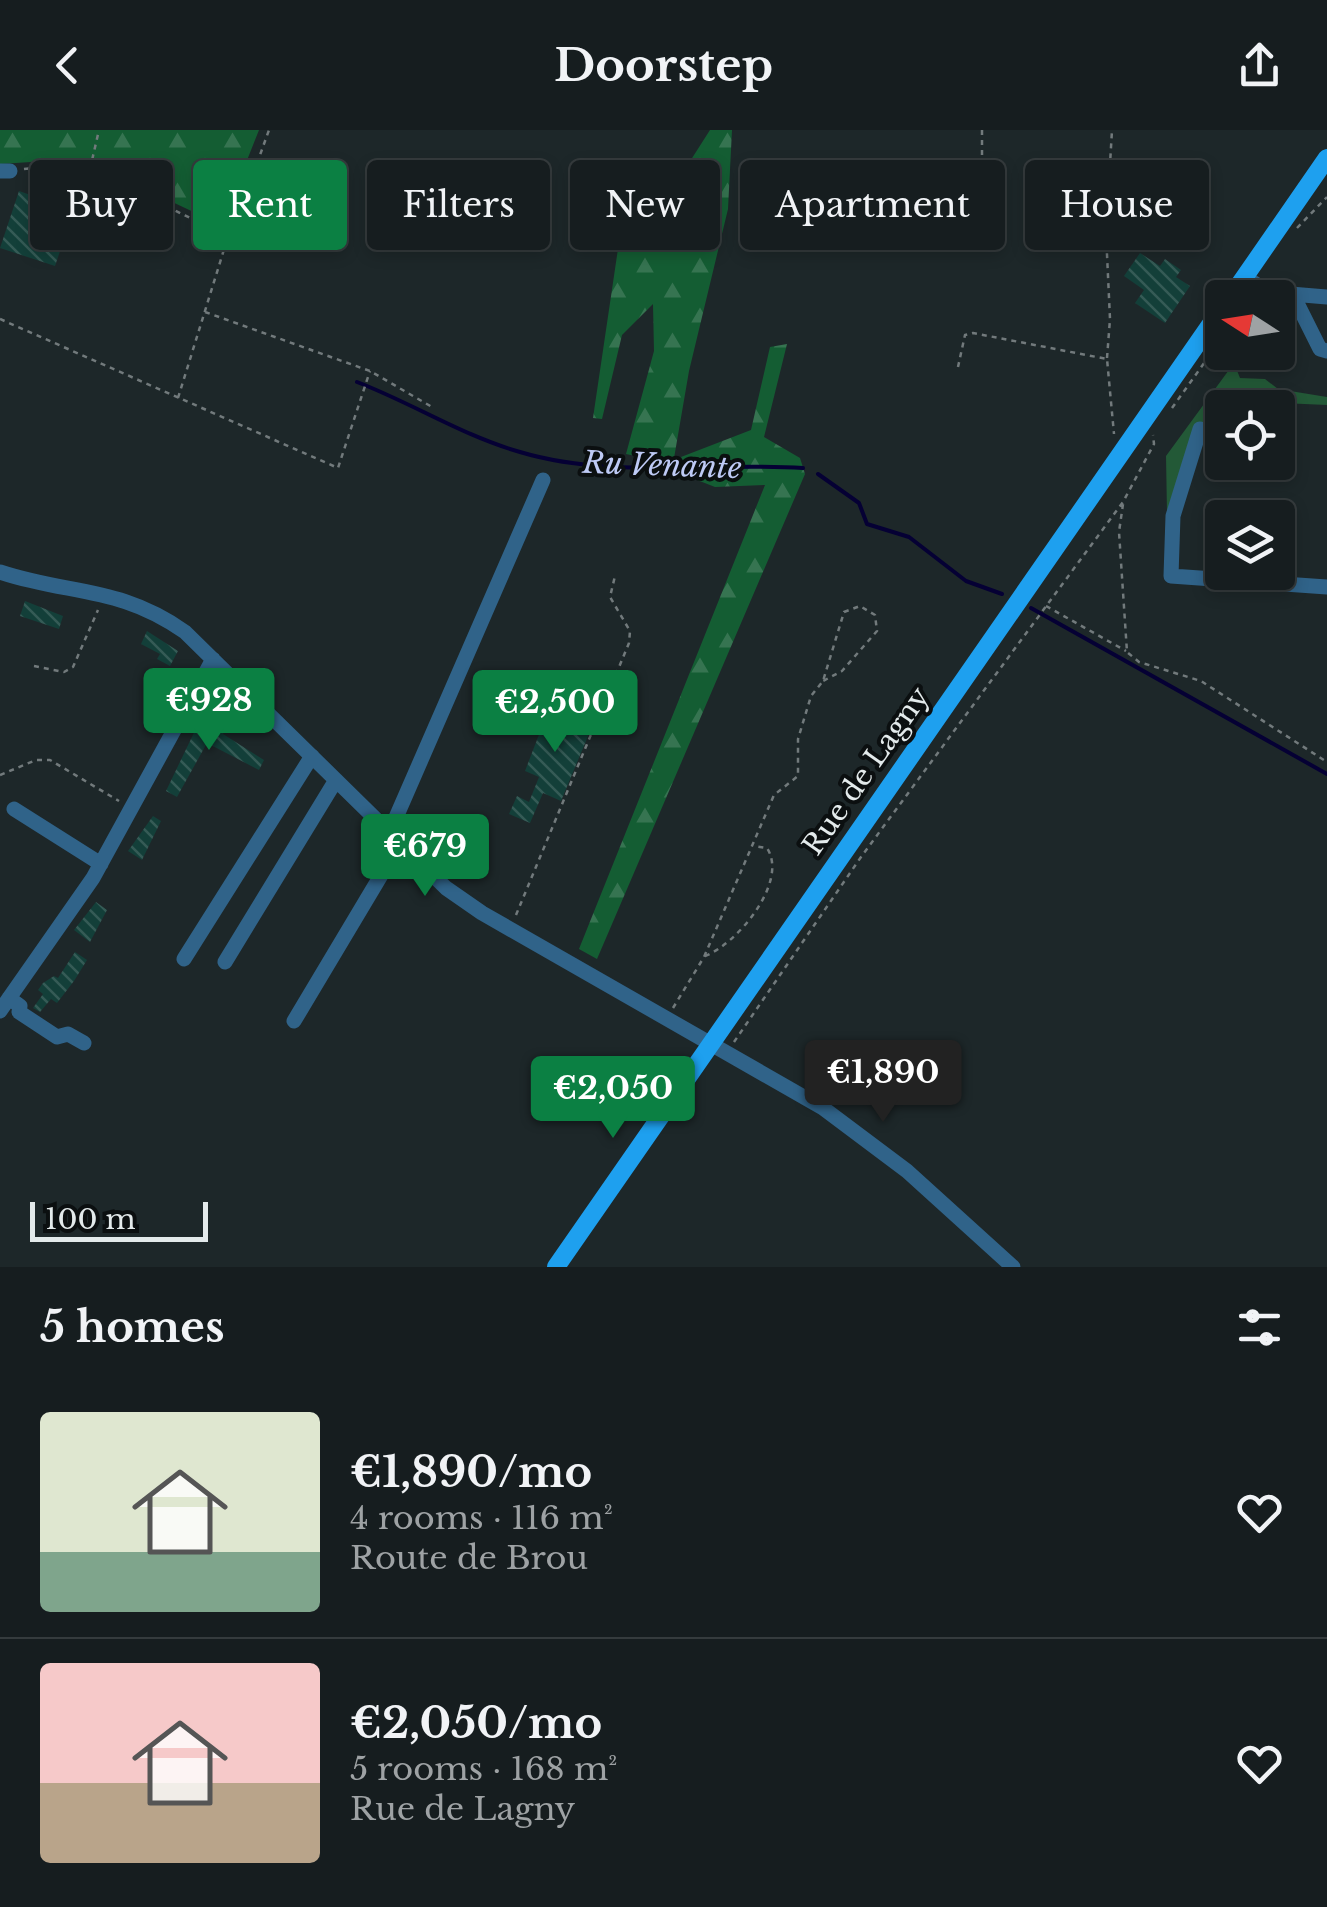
<!DOCTYPE html>
<meta charset="utf-8">
<style>
:root{--surface:#161d1f;--page:#232a2c;--text:#f1f3f6;--muted:#9ea2a4;--line:#353b3d;--accent:#0b8043}
body{margin:0;font-family:"Libre Baskerville",serif;background:var(--page);color:var(--text);height:100vh;display:flex;flex-direction:column;font-size:38px;white-space:nowrap}
*{box-sizing:border-box;margin:0}
p{font-size:32px;color:var(--muted)}
.icon{flex:none;width:55px;height:55px;fill:none;stroke:currentColor;stroke-width:2;stroke-linecap:round;stroke-linejoin:round}
.map{position:relative;height:1137px;overflow:hidden}
.sheet{display:flex;flex-direction:column;background:var(--surface);flex:1}
.sheet>*{flex:none}
.guide{position:absolute;left:30px;top:30px;width:1268px;height:90px;display:flex;gap:20px}
.needle{width:65px;rotate:282deg}
.controls{position:absolute;left:1205px;top:150px;display:grid;gap:20px}
.controls a{display:grid;place-items:center;width:90px;height:90px;border-radius:10px;background:var(--surface);box-shadow:0 5px 15px #0003,0 0 0 2px var(--line);font-size:50px}
.scale{position:absolute;left:30px;bottom:25px;width:178px;box-sizing:border-box;padding-left:10px;border:5px solid #e3eaeb;border-top:0;font-size:28px;line-height:35px;white-space:nowrap;color:#e3eaeb;-webkit-text-stroke:8px #0b0f10;paint-order:stroke}
.price{position:absolute;translate:-50% -85px;padding:0 22px;border-radius:10px;background:var(--accent);color:#fff;font-size:32px;line-height:65px;filter:drop-shadow(0 2px 5px #0008)}
.price::after{content:'';position:absolute;left:50%;top:60px;width:30px;height:22px;margin-left:-15px;background:inherit;clip-path:polygon(0 0,100% 0,50% 100%)}
.price.current{background:#222;color:#fff}
ul{padding:0;list-style:none}
li{display:flex;align-items:center;gap:30px;height:250px;padding:0 40px}
li+li{border-top:2px solid var(--line)}
li span{display:grid;place-items:center;flex:none;width:280px;height:200px;border-radius:10px;color:#555}
li>.icon{margin-inline-start:auto}
span .icon{width:120px;height:120px;fill:#fffc;stroke-width:1}
li b{font-size:42px}
h2{display:flex;justify-content:space-between;align-items:center;height:120px;padding:0 40px;font-size:42px}
.tag{padding:0 35px;border-radius:10px;background:var(--surface);box-shadow:0 5px 15px #0003,0 0 0 2px var(--line);font-size:35px;line-height:90px}
.tag.current{background:var(--accent);color:#fff}
header{display:flex;justify-content:space-between;align-items:center;height:130px;padding:0 40px;background:var(--surface);font-size:45px;font-weight:700}
.map>svg:first-child{display:block}
.green{fill:#235937}
.forest{fill:url(#forest-firs)}
.lines{fill:none;stroke-linecap:round;stroke-linejoin:round}
.stream{stroke:#050034;stroke-width:4}
.building{fill:url(#building-back-hatch)}
.path{stroke:#727a7c;stroke-width:2.5;stroke-dasharray:5 5;stroke-linecap:butt}
.minor{stroke:#306389;stroke-width:15}
.major{stroke:#1ea0ef;stroke-width:18}
.labels{text-anchor:middle;dominant-baseline:central;stroke-width:8;stroke-linejoin:round;paint-order:stroke}
.street-label{font-size:28px;fill:#e3eaeb;stroke:#0b0f10}
.water-label{font-size:30px;font-style:italic;fill:#becaf5;stroke:#0b0f10}
</style>
<header><svg class="icon" aria-label="back" viewBox="0 0 24 24"><path d="M15 5l-7 7 7 7"/></svg>Doorstep<svg class="icon" aria-label="share" viewBox="0 0 24 24"><path d="M12 15V3M7 8l5-5 5 5M5 13v7h14v-7"/></svg></header>
<div class="map">
<svg width="1327" height="1137" viewBox="0 0 1327 1137">
<defs>
<pattern id="forest-firs" width="22" height="20" patternUnits="userSpaceOnUse" patternTransform="scale(2.5)"><rect width="22" height="20" fill="#145d33"/><path d="M5 1l3.5 6h-7zM16 11l3.5 6h-7z" fill="#367451"/></pattern>
<pattern id="building-back-hatch" width="6" height="6" patternUnits="userSpaceOnUse" patternTransform="scale(2.5)"><rect width="6" height="6" fill="#133f39"/><path d="M-1 5l2 2M0 0l6 6M5-1l2 2" fill="none" stroke="#355b56"/></pattern>
</defs>
<rect width="100%" height="100%" fill="#1d2729"/>
<path class="green" d="M1234,233L1240,248L1265,249L1278,259L1327,267V275L1215,270L1207,294L1195,295L1167,383L1166,326Z"/>
<path class="forest" d="M0,0H259L236,58L202,86L92,34L46,31L0,34Z
M710,0H732L728,79L689,241L673,334L626,324L654,221L653,174L622,205L602,289L593,288L627,58L680,47Z
M787,214L764,307L800,328L805,344L597,829L579,819L765,355L715,357L692,348L681,327L751,300L770,217Z"/>
<g class="lines">
<path class="stream" d="M357,252C412,273 463,306 520,322C610,349 710,332 803,338
M818,344L859,373L867,394L909,407L966,451L1002,464
M1031,478L1327,644"/>
</g>
<path class="building" d="M19,61L74,80L55,136L0,118Z
M1135,84L1158,101L1144,120L1122,104Z
M1140,123L1160,136L1165,129L1181,140L1176,147L1190,156L1165,193L1135,173L1144,160L1124,146Z
M25,471L63,486L59,499L20,486Z
M147,501L178,521L170,536L157,529L160,524L141,514Z
M553,568L596,587L561,671L543,663L530,693L509,684L517,666L529,672L539,647L525,641Z
M201,588L225,599L223,604L264,630L259,640L207,613L177,667L166,661Z
M153,686L161,691L142,730L128,721Z
M96,772L107,780L90,812L74,800Z
M75,822L87,830L74,851L57,873L51,869L40,882L33,878L43,864L38,860L43,853L54,846L58,848Z"/>
<g class="lines">
<path class="path" d="M982,0V38
M24,39C91,30 146,68 205,95L223,93L246,64L269,0
M90,39L99,0
M1297,98L1327,67
M228,112L248,104L272,35
M205,182L370,241L432,277
M0,189L338,338L370,241
M1107,228L1110,189L1106,103L1112,0
M958,237L965,205L973,203L1107,229L1114,304
M178,268L235,84
M1172,278L1222,208
M1123,374L1119,402L1127,522L1139,532L1201,551L1327,632
M1046,476L1126,521
M34,536L64,542L73,537L98,480
M0,645L36,630H50L119,671
M516,785L629,513L630,501L610,467L615,446
M705,826C737,814 789,752 767,718L754,716
M673,878L704,827L774,665L798,646V609L811,566L823,551L844,482L860,476L875,485L877,501L842,541L823,551
M734,912L861,727L1123,372L1154,314L1153,305"/>
<path class="minor" d="M0,41H10
M1245,147L1268,162L1327,167
M1293,165L1320,219L1327,221
M1200,299L1173,386L1171,446L1327,457
M0,442C70,465 120,456 185,502L446,758L482,783L823,978L907,1041L1013,1137
M14,679L101,734
M385,699L394,692L543,350
M184,829L312,626
M225,832L336,650
M9,868L20,876L19,882L57,907L68,904L84,913
M0,881L93,748L213,529
M294,891L386,737L382,725L394,708"/>
<path class="major" d="M1230,168L1327,28
M556,1137L1222,178"/>
</g>
<g class="labels">
<g class="street-label">
<text transform="translate(866 641) rotate(-55)">Rue de Lagny</text>
</g>
<g class="water-label">
<text transform="translate(662 335) rotate(2)">Ru Venante</text>
</g>
</g>
</svg>
<div class="controls">
<a><svg class="needle" viewBox="-14 -14 28 28"><path d="M0-13l5 13h-10z" fill="#e53935"/><path d="M0 13l5-13h-10z" fill="#9ea2a4"/></svg></a>
<a><svg class="icon" aria-label="locate" viewBox="0 0 24 24"><circle cx="12" cy="12" r="6"/><path d="M12 2v4M12 18v4M2 12h4M18 12h4"/></svg></a>
<a><svg class="icon" aria-label="layers" viewBox="0 0 24 24"><path d="M12 4l9 5-9 5-9-5zM3 14l9 5 9-5"/></svg></a>
</div>
<div class="scale">100 m</div>
<b class="price" style="left:209px;top:623px">€928</b>
<b class="price" style="left:555px;top:625px">€2,500</b>
<b class="price" style="left:425px;top:769px">€679</b>
<b class="price current" style="left:883px;top:995px">€1,890</b>
<b class="price" style="left:613px;top:1011px">€2,050</b>
<div class="guide">
<a class="tag">Buy</a>
<a class="tag current">Rent</a>
<a class="tag">Filters</a>
<a class="tag">New</a>
<a class="tag">Apartment</a>
<a class="tag">House</a>
</div>
</div>
<section class="sheet">
<h2>5 homes<svg class="icon" aria-label="filters" viewBox="0 0 24 24"><path d="M4 7h16M4 17h16"/><circle cx="9" cy="7" r="2"/><circle cx="15" cy="17" r="2"/></svg></h2>
<ul>
<li><span style="background:linear-gradient(#dfe7d0 70%,#7fa58c 0)"><svg class="icon" aria-label="home" viewBox="0 0 24 24"><path d="M3 11l9-7 9 7M6 9v11h12V9"/></svg></span><div><b>€1,890/mo</b><p>4 rooms · 116 m²</p><p>Route de Brou</p></div><svg class="icon" aria-label="heart" viewBox="0 0 24 24"><path d="M12 20l-8-8c-3-5 5-10 8-4 3-6 11-1 8 4z"/></svg></li>
<li><span style="background:linear-gradient(#f6c9c9 60%,#b9a48a 0)"><svg class="icon" aria-label="home" viewBox="0 0 24 24"><path d="M3 11l9-7 9 7M6 9v11h12V9"/></svg></span><div><b>€2,050/mo</b><p>5 rooms · 168 m²</p><p>Rue de Lagny</p></div><svg class="icon" aria-label="heart" viewBox="0 0 24 24"><path d="M12 20l-8-8c-3-5 5-10 8-4 3-6 11-1 8 4z"/></svg></li>
</ul>
</section>
